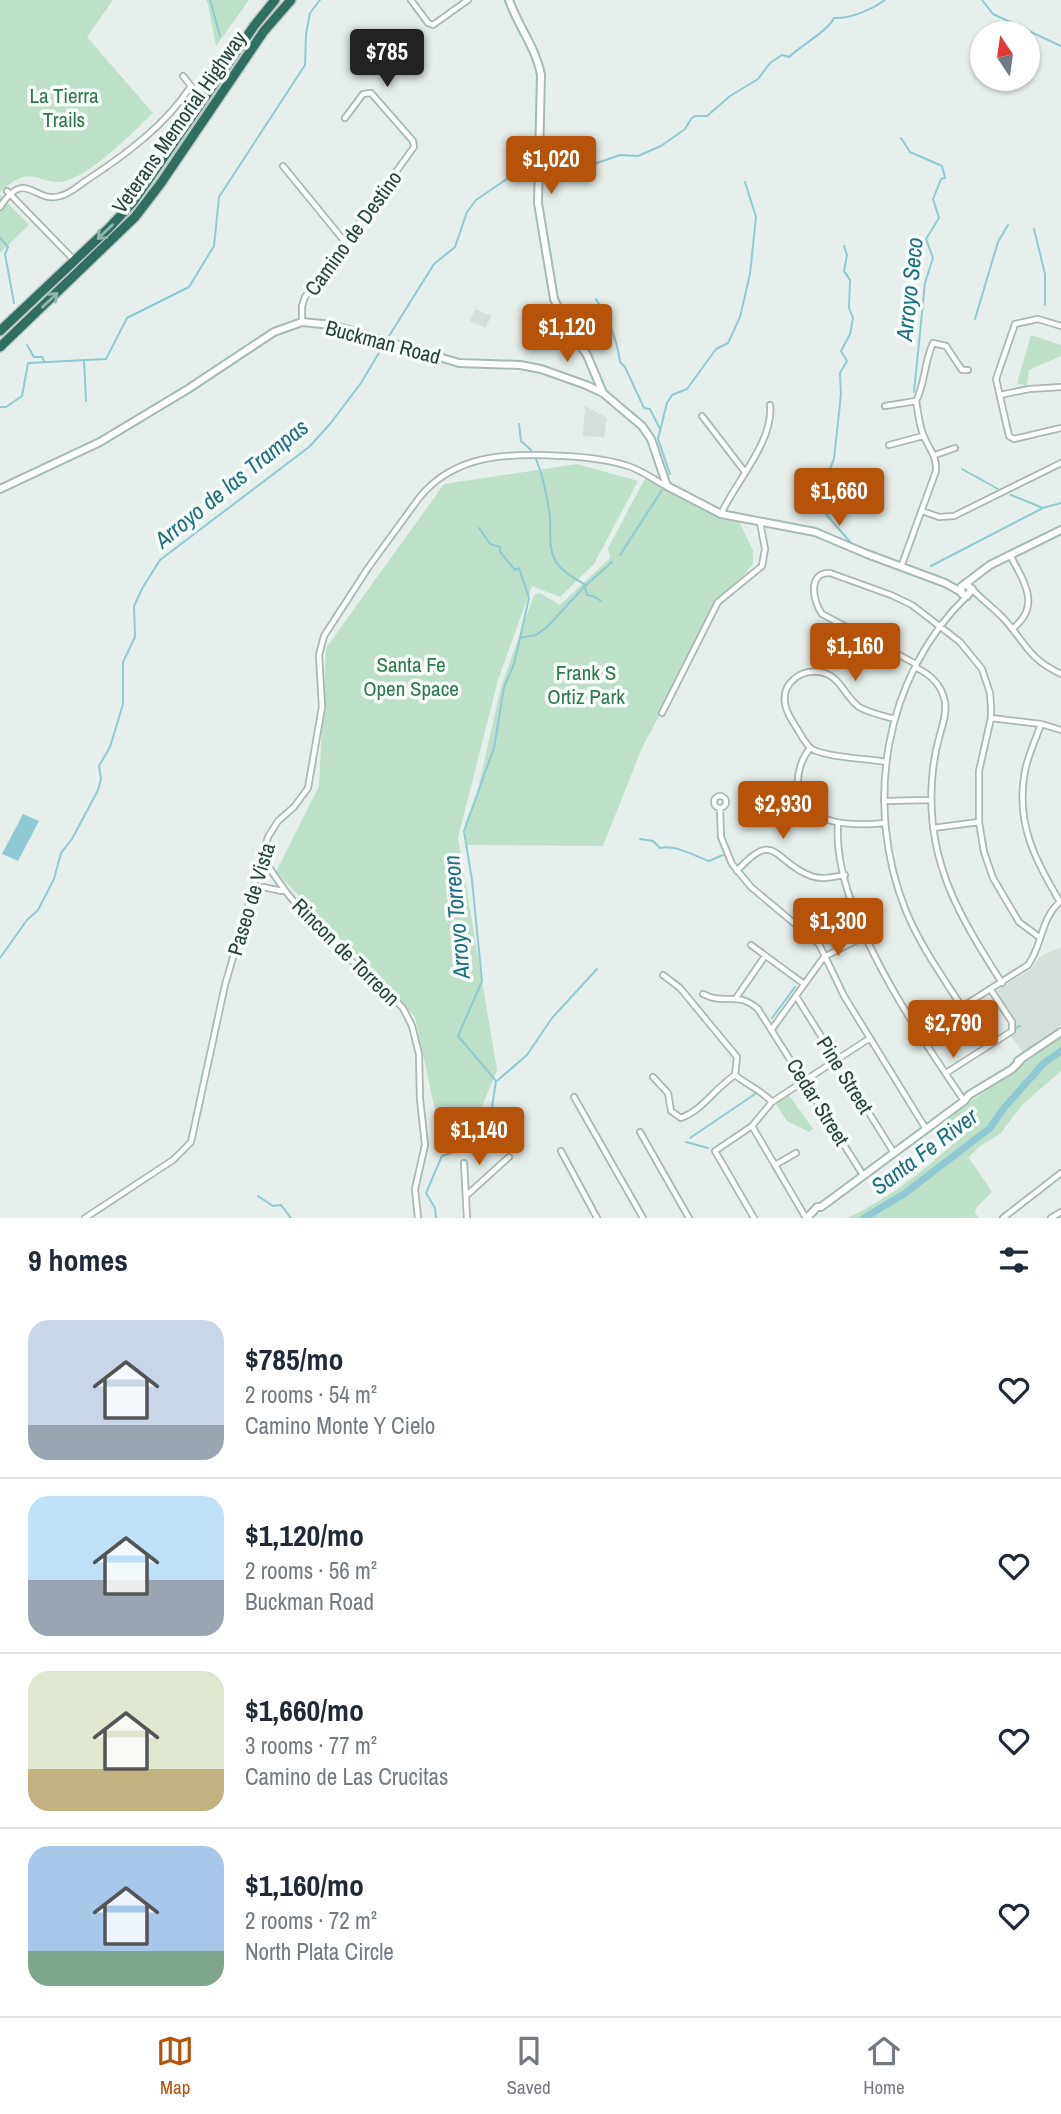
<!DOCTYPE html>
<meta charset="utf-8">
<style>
:root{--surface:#fff;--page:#f6f6f7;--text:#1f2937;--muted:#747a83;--line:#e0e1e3;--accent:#b45309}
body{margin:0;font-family:"Archivo Narrow",sans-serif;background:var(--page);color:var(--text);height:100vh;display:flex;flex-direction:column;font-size:26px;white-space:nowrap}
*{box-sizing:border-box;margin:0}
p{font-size:23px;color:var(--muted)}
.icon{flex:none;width:38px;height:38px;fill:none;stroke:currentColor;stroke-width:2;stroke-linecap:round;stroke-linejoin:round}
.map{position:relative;height:1218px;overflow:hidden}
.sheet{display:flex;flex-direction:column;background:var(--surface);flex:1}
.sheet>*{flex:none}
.needle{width:46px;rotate:347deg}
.buttons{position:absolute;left:970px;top:21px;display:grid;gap:14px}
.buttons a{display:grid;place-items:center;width:70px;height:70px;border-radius:50%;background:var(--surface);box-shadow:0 2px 5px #0004;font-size:35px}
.price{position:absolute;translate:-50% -60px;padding:0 16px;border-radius:7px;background:var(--accent);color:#fff;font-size:23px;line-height:46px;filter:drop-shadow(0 2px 4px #0008)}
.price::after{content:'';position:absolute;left:50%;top:42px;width:21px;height:16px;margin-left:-10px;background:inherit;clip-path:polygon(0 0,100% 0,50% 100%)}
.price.selected{background:#222;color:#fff}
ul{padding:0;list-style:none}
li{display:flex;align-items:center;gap:21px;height:175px;padding:0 28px}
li+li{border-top:2px solid var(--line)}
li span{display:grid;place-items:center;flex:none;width:196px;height:140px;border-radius:21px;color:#555}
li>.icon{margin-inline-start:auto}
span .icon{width:84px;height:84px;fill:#fffc;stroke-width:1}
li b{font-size:30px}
h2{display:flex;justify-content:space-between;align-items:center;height:84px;padding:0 28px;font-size:30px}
.tabs{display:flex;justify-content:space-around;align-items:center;height:98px;border-top:2px solid var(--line);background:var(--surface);font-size:19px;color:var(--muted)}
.tabs a{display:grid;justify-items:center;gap:4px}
.tabs .selected{color:var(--accent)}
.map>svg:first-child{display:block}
.built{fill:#d4dfda}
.green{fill:#bfe0c8}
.water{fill:#8ec9d4}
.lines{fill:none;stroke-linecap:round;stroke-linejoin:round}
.stream{stroke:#8ec9d4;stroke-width:2}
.river{stroke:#8ec9d4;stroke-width:7}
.street-casing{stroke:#a8b8b2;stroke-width:8}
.secondary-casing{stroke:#a4bbb3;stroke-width:10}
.highway-casing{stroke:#c2cac8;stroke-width:12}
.street{stroke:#fff;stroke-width:4.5}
.secondary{stroke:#fff;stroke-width:6}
.highway{stroke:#2f6f62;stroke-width:9}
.oneway{stroke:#93b5ae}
.labels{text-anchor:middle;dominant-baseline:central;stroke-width:7;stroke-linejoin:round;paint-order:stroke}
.park-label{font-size:21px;fill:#2d7a4b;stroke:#f7fbf9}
.street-label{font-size:21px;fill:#24423a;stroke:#f7fbf9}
.water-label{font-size:23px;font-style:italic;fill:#1c6f80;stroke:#f7fbf9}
</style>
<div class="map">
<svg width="1061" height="1218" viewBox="0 0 1061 1218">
<rect width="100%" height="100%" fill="#e6efeb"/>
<path class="built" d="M475,309L491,316L486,328L470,321Z
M585,406L607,418L604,437L583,436Z
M1061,947V1025L1023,1052L1011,1036L1015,1021L997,990L1031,969L1041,956Z"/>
<path class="green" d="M0,0H113L87,37L153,113C133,132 96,170 71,179C39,192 37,158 0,192Z
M206,0H249L216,46L208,4Z
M0,195L29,225L0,253Z
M1031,335L1061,345V356L1029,370L1027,386L1017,383Z
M577,464L638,481L594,564L560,597L532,586L498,680L458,838L497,1070L480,1111L439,1129L415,1017L276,872L319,786L326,648L444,484Z
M647,475L693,499L737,517L753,551V564L716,608L642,748L603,846L467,845L465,823L476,798L501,687L534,595L540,593L560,605L610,558L608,548Z
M1061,1037V1071L1022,1105L1000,1134L980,1146L966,1160L969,1158L992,1192L976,1208L975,1213L979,1218H847C893,1197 931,1165 968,1130L960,1120L948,1128L945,1120Z
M788,1094L813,1129L809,1132L787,1121L775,1103Z"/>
<path class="water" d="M23,814L39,821L18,861L2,854Z"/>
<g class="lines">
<path class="stream" d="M210,0L220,36
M982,0L993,14L1061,46
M901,138L910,152L942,166L945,178L941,179L933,199L939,218L926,239L933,258L925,283L914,392
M543,170L554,171L563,167L597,163L620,155L638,156L661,146L685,129L691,119L695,116H707L730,96L758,79L770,63L782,55L789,57C800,46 828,31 834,18C850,19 871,10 885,0
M1034,229L1045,274V305
M0,238L8,247L5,254L14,303
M844,246L847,255L844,271L850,280L849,308L853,318L850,334L841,351L847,361L840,373L841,394L834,459L826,478L824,512L851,543
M596,299C608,319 617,338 620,362L625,367L644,408L650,409L660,429
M975,319L998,242L1008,225
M389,336L434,264L455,247L467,212L476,200L517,172L528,167L537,169
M27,345L34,357H42L44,361
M84,360L86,401
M0,407H6L22,396L28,363L106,359L127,318L189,287L214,246L219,197L305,65L306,34L310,13L320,0
M519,424L521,441L531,450
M534,455C542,470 548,500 550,518C551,532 548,547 555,560C561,571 574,578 584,584L587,595L593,596L601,601
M962,469L998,489
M670,474L658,439L667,403L672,395L687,389L716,349L728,343L740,317L750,274L756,217L745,182
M1011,495L1043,508L1061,503
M620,555L662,490
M931,566L1043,508
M520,638L536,635L547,627L585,586L612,562
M640,839L653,841L660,848C674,844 695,856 709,861L723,855
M0,958L27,920L38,910L54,879L61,853L72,839L98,790L101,779L99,766L110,747L123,704V662L135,637L134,606L143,587L160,560L309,447L330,424L361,383L383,346
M772,1018L795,987
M1015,1028L1020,1026
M498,1080L527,1055L552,1018L597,969
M690,1138L755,1094
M686,1142L708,1148
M258,1196L273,1206L281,1205L291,1218
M436,1218L435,1208L426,1193L442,1156L487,1140L496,1081L458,1036L482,981L472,880L464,831L494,748L504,687L514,664L529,598L519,568L515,570L500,552V547L490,544L479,528"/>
<path class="river" d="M864,1218L904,1194L990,1128L1004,1108L1044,1063L1061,1051"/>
<g class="street-casing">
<path id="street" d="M411,0L428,23L433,25L468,0
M283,166L345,242
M7,191L75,261
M0,207C26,167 34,204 60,196C70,194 79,185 87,180C125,155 166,125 191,86L183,76
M302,322V306L305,297L414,147L413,141L371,93L363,94L345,118
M1061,326L1038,319L1015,324L996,379L1009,436L1014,439L1061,428
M1000,395L1029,389L1061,387
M916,401C925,385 924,362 933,343L946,346L962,370H968
M885,406L916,401C918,412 919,424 923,434C928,448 937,455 936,471L901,567
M702,416L745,472
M889,445L923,436
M935,455L955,448
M922,511L939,517L954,516L1061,463
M721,514C736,481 774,441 770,405
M1010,555C1024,582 1042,606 1012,629
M972,589C982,600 995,609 1005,620C1026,644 1029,659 1061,674
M916,664L822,614C813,602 807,572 830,573L891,595L912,605L960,642L982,669L990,693L991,707V718L979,771V822L984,852L993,878L1019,922L1039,937
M915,667C930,674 942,685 945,702C947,714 942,726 939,738C935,752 933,766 932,780C926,862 960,917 1002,983
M662,713L718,602L762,566L765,549L760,522
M991,718L1041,724L1061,730
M1041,724C1036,739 1028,755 1025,771C1015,822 1035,860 1060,902
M810,748C802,758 797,772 798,785C804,827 853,826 885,823
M886,762C870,759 824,757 812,749C806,745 803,738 799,732C794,723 786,714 785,703C782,683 801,669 820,672C840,675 844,696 859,707C870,713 883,716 895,719
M714 802a6 6 0 1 1 12 0a6 6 0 1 1-12 0Z
M884,801L931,800
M720,808L721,837L732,864L751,887L819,944L844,996L926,1129
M838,823C831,909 918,1032 964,1101
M933,828L979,822
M263,857C295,914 345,955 393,998L403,1008L412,1026L419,1054L420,1099L425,1145L415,1189L418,1218
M737,871C776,827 774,863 811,876C822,880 833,877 845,875
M252,893L263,887L282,891
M751,945L804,984
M663,975L680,988L737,1057L735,1075
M703,994C726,1006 736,990 758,1009L863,1175
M796,996L894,1153
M736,998L765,956
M962,1007C942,976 920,945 906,911C863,805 884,676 967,596
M772,1029L824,957L865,936
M921,1033L1028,965C1043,945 1040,918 1061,901
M946,1073L1012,1031V1022L991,990
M735,1075C747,1085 761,1090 772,1102
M653,1077L668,1093L671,1111L681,1118C703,1110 715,1088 735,1075
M574,1097L643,1218
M752,1126L806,1218
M640,1132L689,1218
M561,1151L597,1218
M464,1163L467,1218
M775,1165L796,1153
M467,1195L509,1157
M85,1218L173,1160L191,1142L225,985L268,837L278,821L294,807L308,788L322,707L319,655L324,636L368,568L419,498C455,453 510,453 563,456C584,457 607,459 628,466C641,470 653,479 666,486
M754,1218L715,1151L752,1126L772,1102L870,1038
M1003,1218L1061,1173
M1051,1218L1061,1212"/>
</g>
<g class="secondary-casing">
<path id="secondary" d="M509,0C518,26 536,48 541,75L538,203L554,299L565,322L587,355L603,393
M0,489L100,442L188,389L274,332L302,322L332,325L459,363L520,365L541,369L586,385L603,393L642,426L651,439L667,486L721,514L815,532L867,554L945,583L961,592
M965,584L972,589L967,596L962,594L961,587L990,565L1061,530
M1018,1061L1061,1032
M807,1218L817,1207H821L964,1101L969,1095L1012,1069L1020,1061"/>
</g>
<g class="highway-casing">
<path id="highway" d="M0,331L109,228L133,202L254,26L275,0
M0,347L135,217L161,183L264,31L291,0"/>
</g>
<use href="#street" class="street"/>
<use href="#secondary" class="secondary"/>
<use href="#highway" class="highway"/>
</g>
<defs><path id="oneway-shaft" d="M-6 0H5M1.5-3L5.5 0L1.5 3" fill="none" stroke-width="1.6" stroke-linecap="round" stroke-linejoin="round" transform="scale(1.75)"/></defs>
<g class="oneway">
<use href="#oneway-shaft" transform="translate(105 232) rotate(136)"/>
<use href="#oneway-shaft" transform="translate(50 300) rotate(-43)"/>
</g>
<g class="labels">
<g class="park-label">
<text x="64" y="95">La Tierra<tspan x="64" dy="24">Trails</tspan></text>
<text x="411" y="664">Santa Fe<tspan x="411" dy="24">Open Space</tspan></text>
<text x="586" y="672">Frank S<tspan x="586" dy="24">Ortiz Park</tspan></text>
</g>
<g class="street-label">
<text transform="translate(179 122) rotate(-55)">Veterans Memorial Highway</text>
<text transform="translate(353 233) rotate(-54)">Camino de Destino</text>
<text transform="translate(383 342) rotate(15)">Buckman Road</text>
<text transform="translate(251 899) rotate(-73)">Paseo de Vista</text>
<text transform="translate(346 952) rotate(45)">Rincon de Torreon</text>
<text transform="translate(845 1075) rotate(58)">Pine Street</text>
<text transform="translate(818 1102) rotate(58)">Cedar Street</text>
</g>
<g class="water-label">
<text transform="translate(909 289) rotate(-84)">Arroyo Seco</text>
<text transform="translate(231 483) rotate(-39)">Arroyo de las Trampas</text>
<text transform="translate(456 917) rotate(-95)">Arroyo Torreon</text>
<text transform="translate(924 1151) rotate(-37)">Santa Fe River</text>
</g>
</g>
</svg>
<div class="buttons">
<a><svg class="needle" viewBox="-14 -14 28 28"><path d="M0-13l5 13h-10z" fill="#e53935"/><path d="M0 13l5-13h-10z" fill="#747a83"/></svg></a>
</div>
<b class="price selected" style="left:387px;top:89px">$785</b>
<b class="price" style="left:551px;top:196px">$1,020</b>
<b class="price" style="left:567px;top:364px">$1,120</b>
<b class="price" style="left:839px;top:528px">$1,660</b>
<b class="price" style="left:855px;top:683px">$1,160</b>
<b class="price" style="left:783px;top:841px">$2,930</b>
<b class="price" style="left:838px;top:958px">$1,300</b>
<b class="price" style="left:953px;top:1060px">$2,790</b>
<b class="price" style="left:479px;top:1167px">$1,140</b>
</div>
<section class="sheet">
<h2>9 homes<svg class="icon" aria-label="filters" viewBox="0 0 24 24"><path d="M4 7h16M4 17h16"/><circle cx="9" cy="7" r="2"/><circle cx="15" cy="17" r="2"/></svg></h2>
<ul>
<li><span style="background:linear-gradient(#c9d6e8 75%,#9aa5b1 0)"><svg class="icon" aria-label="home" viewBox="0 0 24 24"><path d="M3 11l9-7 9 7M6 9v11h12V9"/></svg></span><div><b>$785/mo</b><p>2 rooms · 54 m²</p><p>Camino Monte Y Cielo</p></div><svg class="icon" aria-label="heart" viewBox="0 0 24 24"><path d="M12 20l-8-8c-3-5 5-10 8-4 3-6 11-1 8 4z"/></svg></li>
<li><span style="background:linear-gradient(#bfe0f5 60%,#9aa5b1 0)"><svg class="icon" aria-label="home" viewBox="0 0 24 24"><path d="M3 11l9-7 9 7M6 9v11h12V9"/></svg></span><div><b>$1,120/mo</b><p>2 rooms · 56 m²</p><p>Buckman Road</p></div><svg class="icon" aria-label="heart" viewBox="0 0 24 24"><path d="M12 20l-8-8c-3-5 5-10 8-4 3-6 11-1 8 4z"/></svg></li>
<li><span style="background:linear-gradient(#dfe7d0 70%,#c2b280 0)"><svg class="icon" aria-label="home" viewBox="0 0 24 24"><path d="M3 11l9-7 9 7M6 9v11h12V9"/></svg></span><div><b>$1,660/mo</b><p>3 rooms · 77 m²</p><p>Camino de Las Crucitas</p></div><svg class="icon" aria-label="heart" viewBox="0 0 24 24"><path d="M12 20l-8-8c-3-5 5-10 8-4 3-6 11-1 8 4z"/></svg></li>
<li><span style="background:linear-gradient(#a9c7e8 75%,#7fa58c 0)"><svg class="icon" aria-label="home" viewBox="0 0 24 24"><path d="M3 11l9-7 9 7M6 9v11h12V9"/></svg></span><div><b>$1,160/mo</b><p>2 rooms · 72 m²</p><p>North Plata Circle</p></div><svg class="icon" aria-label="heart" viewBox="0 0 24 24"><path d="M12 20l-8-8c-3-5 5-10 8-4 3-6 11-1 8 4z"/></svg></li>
</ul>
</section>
<nav class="tabs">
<a class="selected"><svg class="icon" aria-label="map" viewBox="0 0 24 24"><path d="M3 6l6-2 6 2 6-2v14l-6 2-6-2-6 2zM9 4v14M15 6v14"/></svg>Map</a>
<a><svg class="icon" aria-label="saved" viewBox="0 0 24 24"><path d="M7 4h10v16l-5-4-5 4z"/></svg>Saved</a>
<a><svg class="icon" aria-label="home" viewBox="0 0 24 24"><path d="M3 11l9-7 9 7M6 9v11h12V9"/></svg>Home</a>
</nav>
